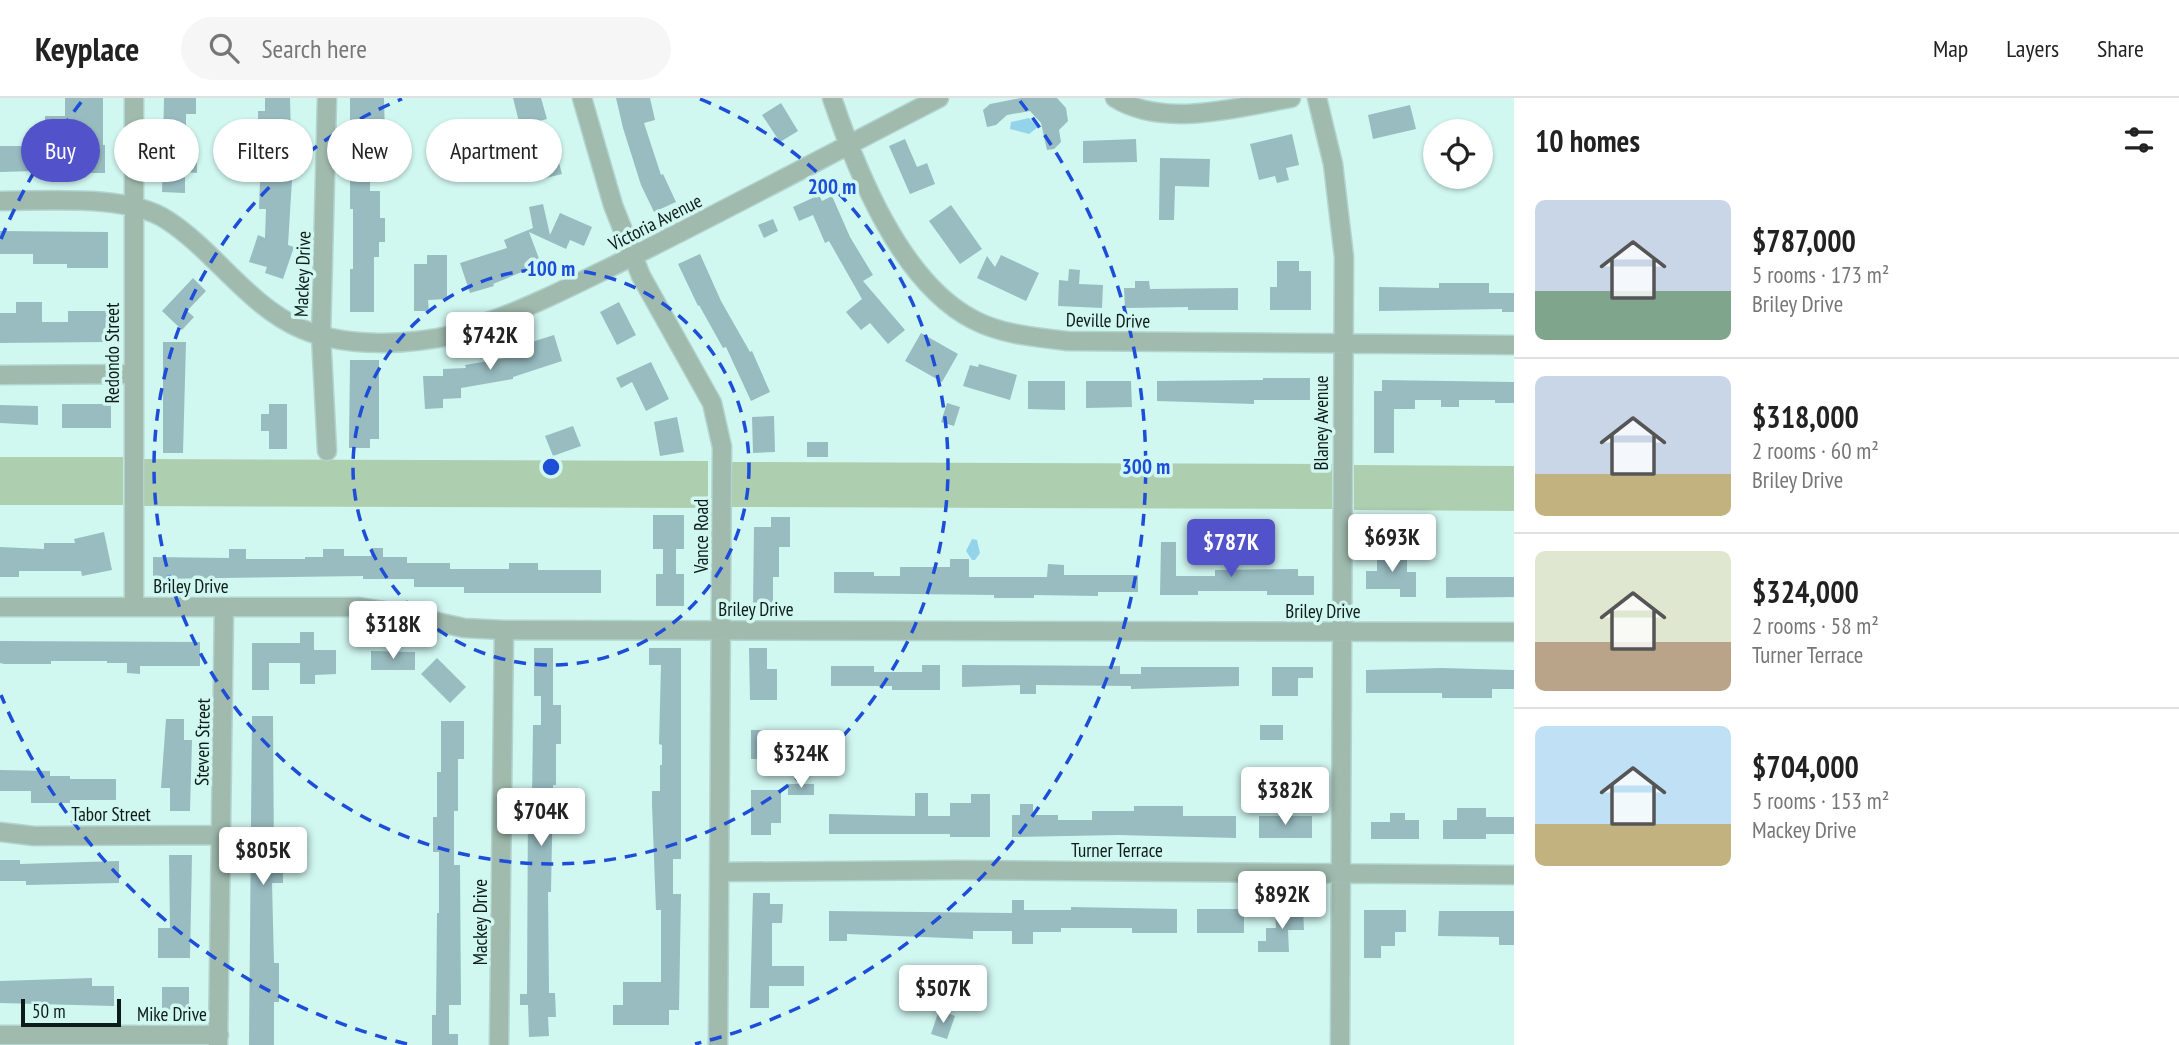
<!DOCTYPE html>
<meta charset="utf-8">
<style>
:root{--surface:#fff;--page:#f6f6f6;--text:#222;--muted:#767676;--line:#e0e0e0;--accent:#5253ca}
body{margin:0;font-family:"PT Sans Narrow",sans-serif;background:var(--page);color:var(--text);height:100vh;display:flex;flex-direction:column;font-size:26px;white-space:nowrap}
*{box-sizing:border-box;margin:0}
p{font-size:23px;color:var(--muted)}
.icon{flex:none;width:38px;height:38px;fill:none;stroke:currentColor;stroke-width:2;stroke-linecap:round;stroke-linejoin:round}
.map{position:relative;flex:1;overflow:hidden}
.drawer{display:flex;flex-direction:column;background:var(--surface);width:665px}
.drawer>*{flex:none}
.hud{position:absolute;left:21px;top:21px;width:665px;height:63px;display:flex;gap:14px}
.fabs{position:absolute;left:1423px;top:21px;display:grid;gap:14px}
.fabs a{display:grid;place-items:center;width:70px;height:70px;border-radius:50%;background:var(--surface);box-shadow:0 2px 5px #0004;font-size:35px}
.scale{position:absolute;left:21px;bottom:18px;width:100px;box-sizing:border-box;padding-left:7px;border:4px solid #0d1b19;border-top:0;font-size:19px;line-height:24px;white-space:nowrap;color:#0d1b19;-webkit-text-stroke:5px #d1f7f1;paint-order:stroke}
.price{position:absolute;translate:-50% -60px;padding:0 16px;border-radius:7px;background:#fff;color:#222;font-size:23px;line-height:46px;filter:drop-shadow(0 2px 4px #0008)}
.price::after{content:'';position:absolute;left:50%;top:42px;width:21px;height:16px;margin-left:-10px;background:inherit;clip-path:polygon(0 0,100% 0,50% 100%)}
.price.selected{background:var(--accent);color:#fff}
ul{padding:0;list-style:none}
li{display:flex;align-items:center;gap:21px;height:175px;padding:0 21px}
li+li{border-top:2px solid var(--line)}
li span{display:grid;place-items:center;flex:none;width:196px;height:140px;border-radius:10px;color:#555}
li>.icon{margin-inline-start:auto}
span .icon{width:84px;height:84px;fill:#fffc;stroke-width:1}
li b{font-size:30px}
h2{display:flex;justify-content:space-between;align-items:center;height:84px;padding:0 21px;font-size:30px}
.pill{padding:0 24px;border-radius:32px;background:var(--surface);box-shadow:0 2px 5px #0004;font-size:24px;line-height:63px}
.pill.selected{background:var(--accent);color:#fff}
header{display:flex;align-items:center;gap:42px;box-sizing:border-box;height:98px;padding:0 35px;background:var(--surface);border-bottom:2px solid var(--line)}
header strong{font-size:33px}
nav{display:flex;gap:38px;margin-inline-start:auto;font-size:24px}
.search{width:490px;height:63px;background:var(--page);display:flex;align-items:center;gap:18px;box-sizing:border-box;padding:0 24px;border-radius:38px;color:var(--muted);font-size:26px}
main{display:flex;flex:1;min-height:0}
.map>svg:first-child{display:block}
.green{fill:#aeceb0}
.water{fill:#93d4ea}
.building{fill:#98bcc0}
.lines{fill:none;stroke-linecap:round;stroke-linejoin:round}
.minor-casing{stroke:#b2d4ce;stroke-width:21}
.minor{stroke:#a0baae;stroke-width:18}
.ring{fill:none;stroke:#1d4ed8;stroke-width:3.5;stroke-dasharray:12 9}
.labels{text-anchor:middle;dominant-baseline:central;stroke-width:7;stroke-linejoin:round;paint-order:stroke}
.street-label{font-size:19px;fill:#0d1b19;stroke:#d1f7f1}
.centre{fill:#1d4ed8;stroke:#d1f7f1;stroke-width:3.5}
.ring-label{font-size:21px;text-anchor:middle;font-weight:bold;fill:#1d4ed8;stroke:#d1f7f1;stroke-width:7;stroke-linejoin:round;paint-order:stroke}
</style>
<header>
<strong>Keyplace</strong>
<div class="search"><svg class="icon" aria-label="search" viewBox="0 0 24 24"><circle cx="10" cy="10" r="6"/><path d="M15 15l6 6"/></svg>Search here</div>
<nav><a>Map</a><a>Layers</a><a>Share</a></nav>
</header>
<main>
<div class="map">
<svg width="1514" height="947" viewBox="0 0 1514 947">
<rect width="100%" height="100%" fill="#d1f7f1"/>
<path class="green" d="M0,359H123V407H0Z
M142,361L708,363V410L142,408Z
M731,364L1332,366V411L730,409Z
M1354,367L1514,368V413L1354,412Z"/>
<path class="water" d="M1029,20L1038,29L1029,36L1010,31L1011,24Z
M972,441L977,442L980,455L975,462H972L966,453Z"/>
<path class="building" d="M65,0H103V47H105V75H56V52H42V42H45V18H65Z
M164,0H196V16H186V64H197V75L185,74V95L162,94Z
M265,0H290L292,82L288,147L294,149L283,181L265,175L267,169L249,164L258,137L265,140L266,111H259L260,82H254V67H263V59H273L274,33H258V13H265Z
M350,0H384L385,38H378V58H370V93H380V120H385V144H379V159H374V214H350V171H353V111H350Z
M513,0H541L547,21L520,28Z
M616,0H650L655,22L644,25L661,77L663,76L676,104L654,114L641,87L623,30Z
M1021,0H1057L1066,10L1068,23L1059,32L1061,44L1054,51L1047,52L1041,25L1030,13L1007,17L996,27L987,29L983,12L990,6Z
M781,5L798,33L780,44L762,17Z
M1410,7L1416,31L1373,41L1368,17Z
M1292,36L1299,67L1286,70L1289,82L1277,85L1275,78L1259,82L1250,46Z
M905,41L917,69L927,65L935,86L910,96L889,48Z
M1136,41L1137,64L1083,65V43Z
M553,42L562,76L538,82L529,48Z
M0,48H36L37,73L0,74Z
M1160,60L1210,61L1209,89L1175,88L1174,122H1159Z
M819,97L822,103L832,98L850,139L873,177L863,183L905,232L888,246L870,225L861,232L846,214L862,201L829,143L825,145L813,117L799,123L793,109Z
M543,106L550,137L560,115L592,129L584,148L570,142L566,151L529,134L541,166L493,186L494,188L470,195L460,165L507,150L504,142L533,130L529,109Z
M951,107L982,151L960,166L929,123Z
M773,121L778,133L764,140L758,127Z
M0,133L108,134V170H67V166H33V156H0Z
M700,156L721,203L750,254L752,253L770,294L751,303L726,249L723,250L699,207L698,208L678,166Z
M427,157H447V201L428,202L429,213H414V166H427Z
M1001,157L1039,175L1026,203L977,180L987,158L995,169Z
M1277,163H1299V173H1311V212H1270V189H1277Z
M1069,171L1080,172L1079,186L1103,187L1102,210L1058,208L1059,182L1068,183Z
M193,180L206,193L187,213L194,219L182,232L162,213Z
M1135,183H1149L1150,191L1238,190V212H1188V209L1125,210L1124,190H1135Z
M1439,185H1489V195H1514V214H1502V211L1379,213V189L1439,190Z
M16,204H42V224H68V213H107V244L0,245V215H16Z
M619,204L636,237L617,247L600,214Z
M921,235L958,256L942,284L905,263Z
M554,237L562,263L513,279V281L461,290V300L443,301V310L425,311L423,278H443V271L466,270L465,267L518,258L516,249Z
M163,244H186L183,355H163Z
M350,262H379V341H370V350H349Z
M651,264L669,301L646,313L632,284L621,290L616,280Z
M979,266L1017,277L1010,302L963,288L970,267L978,269Z
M1263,280H1310V302H1254V306L1157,303V283L1263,282Z
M1382,282L1514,284V305H1495V302H1459V309H1441V302H1415V311H1394V355H1374V293H1382Z
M1028,283H1065V312L1028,311Z
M1086,283H1131L1132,309L1086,310Z
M947,305L960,309L954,328L941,324Z
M62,306H111V330H62Z
M269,306H287V351H269V333H261V316H269Z
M0,307L38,308V327L0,325Z
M774,318L775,354L753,355L752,319Z
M677,319L684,354L660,358L654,324Z
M573,328L581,348L553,358L545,338Z
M807,344H828V359H807Z
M653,417H684V451H676V476H684V508H656V476H663V451H653Z
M771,419H790V449H779V479H773V508H753L754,429H771Z
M104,434L112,472L82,478L81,473H19V479H0V449L44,451V445H75L74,441Z
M1161,444H1176V478H1215V472L1298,471V478H1314V497H1267V493H1198V497H1160Z
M371,450H383V459H407V465H450V471H509V465H538V472H601V495H464V489H414V481H363V478L153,481V459L229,460V451H246V461H305V459H323V451H344V458H371Z
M1377,451H1397V462H1407V474H1416V499H1400V491H1366V473H1377Z
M950,461H969V479H1047L1048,466L1064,467V477H1138V494H1098V498L1034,497V500H994V497L834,495V474H874V478H900V469H950Z
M1446,479H1514V499L1446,500Z
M300,534H314V552H336V576L315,577V586H300V565H269V592H252V545H300Z
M0,543L200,544V568H140V576L127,575V565H107V563H51V566H4L0,565Z
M534,550H553V607H561V646H556V687H553L551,794H548L549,895H555L556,919H548L549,938L529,939L528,907H520V896H527L528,702H532L533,627H541V598H534Z
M649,550H681V761H673V796H681L679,912H669V927H613V907H623V884H661V812H656L652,707V693H660V667H662V647L659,646L661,567H649Z
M749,550H767V571H777V602H750Z
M371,553L415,554V572H371Z
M437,560L466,589L450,605L421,576Z
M922,567H940V592H892V588H831V568H874V574H922Z
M962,567L1120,568V576H1141V569H1239V588L1131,591V588L1036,587V596H1020V587L962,589Z
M1272,569H1313V580H1298V598H1272Z
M1442,570L1514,572V591H1492V600H1442V595H1366V572Z
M252,618H273L274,767H283V785H272L274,865H279V904H274V947H249Z
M166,621H184V642H192L190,713H170V690H161Z
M441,623H464V661H458V713H454V767H460L461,907H449V936H458V947H432V917H436L437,815H439V754H433V719H437V674H441Z
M1260,627H1283V642H1260Z
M751,632H770V661H751Z
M0,672L50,673V678H70V681H116V702H70V705H31V693H0Z
M788,686H814V697H788Z
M751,692H781V725H771V737H751Z
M915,695H928V718H950V705H971V696H990V739H950V736H829V716L915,718Z
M1020,706H1033V717H1058V722H1092V713H1134V708H1183V718H1236V740L1118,737L1012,739V717H1020Z
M1457,710H1486V719H1514V736H1486V741H1443V722H1457Z
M1390,715H1405V722H1419V741H1371V724H1390Z
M1259,718H1312V740H1259Z
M169,757H192L190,860H158V830H170Z
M0,762H20V766L119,763V785L26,787V783H0Z
M753,795H770V806H783L782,825H772V868H804V888H769V910H750Z
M1012,802H1024V812H1071V809L1177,811V835H1132V830H1061V834H1033V846H1012V833H973V841L847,836V843H829V813L1012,815Z
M1197,811H1244V835H1197Z
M1303,811L1304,832H1288L1289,854H1258V843H1266V830H1276L1275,812Z
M1364,812H1406V834H1395V848H1381V860H1364Z
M1439,813H1514V847H1499V839L1438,838Z
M92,880V888H114V908L0,905V883Z
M162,889H189V912H162Z
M939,912L955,918L947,941L931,936Z"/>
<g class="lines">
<g class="minor-casing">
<path id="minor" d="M582,0L613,107L641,178L712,305L722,349L718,947
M832,0C857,74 901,185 974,222C1003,237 1036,239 1067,243L1514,247
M1115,0C1164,31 1239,9 1291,0
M1317,0L1333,66L1344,159L1340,947
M0,103C46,103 128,96 167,122C215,153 248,208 302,231C346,250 408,247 453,237C465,234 477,229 488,224C533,208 576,186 619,165C726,112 832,55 939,0
M0,277L133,276
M327,353L321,237L327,0
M0,509H359L397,515L464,530L504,532L1514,534
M134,509V0
M0,734L34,738L221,737
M719,774L959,772L1514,777
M0,937H219
M218,947L224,509
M499,947L504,532"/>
</g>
<use href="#minor" class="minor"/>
</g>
<g class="ring">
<circle cx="551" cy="369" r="198"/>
<path d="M700 1A397 397 0 1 1 402 1"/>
<path d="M407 946A595 595 0 0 1 1 597M1 141A595 595 0 0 1 82 3M1020 3A595 595 0 0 1 695 946"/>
</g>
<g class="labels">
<g class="street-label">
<text transform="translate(655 124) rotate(-27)">Victoria Avenue</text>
<text transform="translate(302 176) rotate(-88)">Mackey Drive</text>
<text transform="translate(1108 222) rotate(1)">Deville Drive</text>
<text transform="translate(112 255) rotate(-90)">Redondo Street</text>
<text transform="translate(1321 325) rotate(-90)">Blaney Avenue</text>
<text transform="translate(701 438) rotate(-90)">Vance Road</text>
<text x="191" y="488">Briley Drive</text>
<text x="756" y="511">Briley Drive</text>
<text x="1323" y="513">Briley Drive</text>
<text transform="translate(202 644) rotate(-89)">Steven Street</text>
<text x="111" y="716">Tabor Street</text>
<text x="1117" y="752">Turner Terrace</text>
<text transform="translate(480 824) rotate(-90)">Mackey Drive</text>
<text x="172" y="916">Mike Drive</text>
</g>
</g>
<circle cx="551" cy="369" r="10" class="centre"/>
<g class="ring-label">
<text x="832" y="96">200 m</text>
<text x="551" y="178">100 m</text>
<text x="1146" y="376">300 m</text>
</g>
</svg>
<div class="fabs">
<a><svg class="icon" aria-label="locate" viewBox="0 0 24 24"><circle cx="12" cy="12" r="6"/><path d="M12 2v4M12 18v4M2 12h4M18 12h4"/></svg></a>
</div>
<div class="scale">50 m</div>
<b class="price" style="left:490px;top:274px">$742K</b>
<b class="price" style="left:1392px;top:476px">$693K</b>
<b class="price selected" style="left:1231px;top:481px">$787K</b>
<b class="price" style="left:393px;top:563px">$318K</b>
<b class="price" style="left:801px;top:692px">$324K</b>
<b class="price" style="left:1285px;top:729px">$382K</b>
<b class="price" style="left:541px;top:750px">$704K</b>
<b class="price" style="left:263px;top:789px">$805K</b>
<b class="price" style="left:1282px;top:833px">$892K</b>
<b class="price" style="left:943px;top:927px">$507K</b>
<div class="hud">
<a class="pill selected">Buy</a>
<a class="pill">Rent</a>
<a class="pill">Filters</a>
<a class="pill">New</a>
<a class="pill">Apartment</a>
</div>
</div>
<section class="drawer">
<h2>10 homes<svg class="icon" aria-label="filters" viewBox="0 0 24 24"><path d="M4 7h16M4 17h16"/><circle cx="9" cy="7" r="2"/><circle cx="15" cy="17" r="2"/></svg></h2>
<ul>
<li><span style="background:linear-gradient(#c9d6e8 65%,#7fa58c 0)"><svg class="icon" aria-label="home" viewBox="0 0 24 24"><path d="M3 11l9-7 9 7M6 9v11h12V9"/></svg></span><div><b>$787,000</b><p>5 rooms · 173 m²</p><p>Briley Drive</p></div></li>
<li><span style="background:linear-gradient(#c9d6e8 70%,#c2b280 0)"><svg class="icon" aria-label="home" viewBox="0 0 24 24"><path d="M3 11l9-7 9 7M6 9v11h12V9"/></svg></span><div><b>$318,000</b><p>2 rooms · 60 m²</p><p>Briley Drive</p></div></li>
<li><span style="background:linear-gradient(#dfe7d0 65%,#b9a48a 0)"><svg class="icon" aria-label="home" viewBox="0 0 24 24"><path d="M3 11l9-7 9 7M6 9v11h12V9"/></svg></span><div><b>$324,000</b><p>2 rooms · 58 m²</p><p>Turner Terrace</p></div></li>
<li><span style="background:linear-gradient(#bfe0f5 70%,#c2b280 0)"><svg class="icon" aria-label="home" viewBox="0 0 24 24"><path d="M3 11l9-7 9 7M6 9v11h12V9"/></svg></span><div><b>$704,000</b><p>5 rooms · 153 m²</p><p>Mackey Drive</p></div></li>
</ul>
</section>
</main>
